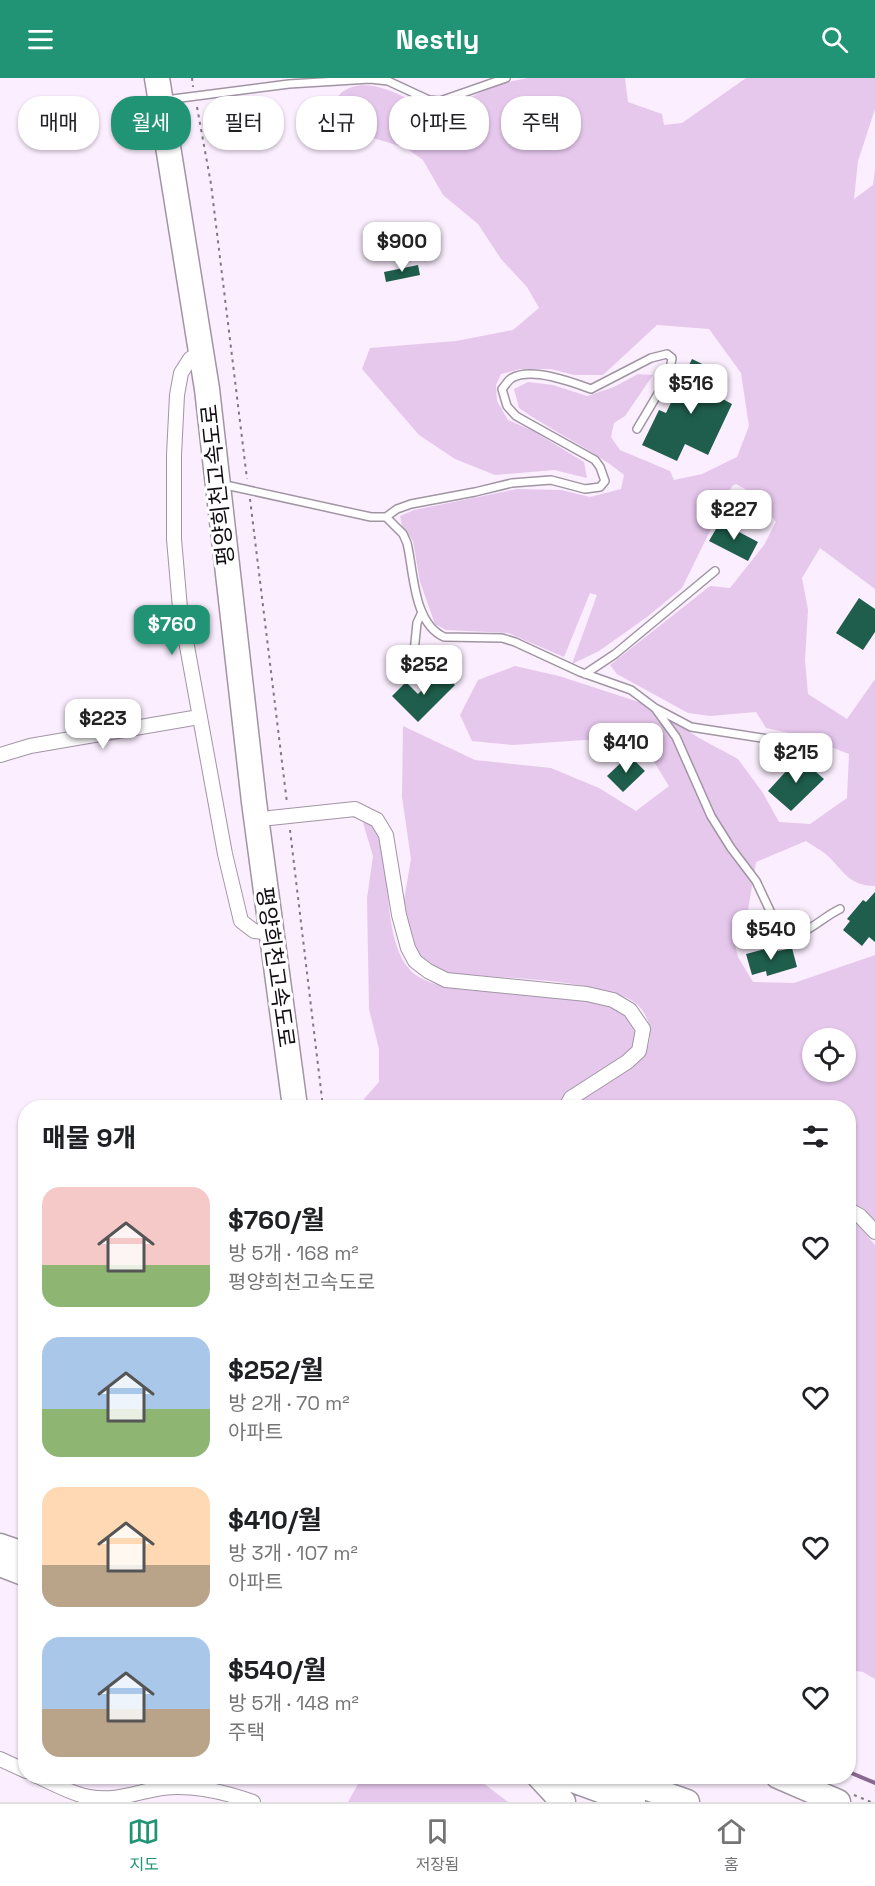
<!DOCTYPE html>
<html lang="ko">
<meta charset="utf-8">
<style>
:root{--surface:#fff;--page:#f6f6f6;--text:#202124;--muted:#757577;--line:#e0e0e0;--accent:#229476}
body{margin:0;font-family:"Space Grotesk","Noto Sans KR",sans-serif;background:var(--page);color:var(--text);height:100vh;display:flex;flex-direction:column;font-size:22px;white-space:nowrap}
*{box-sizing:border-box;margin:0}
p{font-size:20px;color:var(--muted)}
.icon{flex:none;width:33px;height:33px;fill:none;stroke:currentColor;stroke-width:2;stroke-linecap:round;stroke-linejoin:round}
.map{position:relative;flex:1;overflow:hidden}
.side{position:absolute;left:18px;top:1022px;width:838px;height:684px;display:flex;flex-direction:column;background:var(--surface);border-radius:24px;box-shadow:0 2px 4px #0004}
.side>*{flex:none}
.guide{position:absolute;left:18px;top:18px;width:840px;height:54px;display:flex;gap:12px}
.fabs{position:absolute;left:802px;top:950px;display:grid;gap:12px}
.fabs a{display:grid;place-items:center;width:54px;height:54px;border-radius:50%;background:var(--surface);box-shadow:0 2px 4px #0004;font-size:30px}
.price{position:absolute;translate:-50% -51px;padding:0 14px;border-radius:12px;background:#fff;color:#222;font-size:20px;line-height:39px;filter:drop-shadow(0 2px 3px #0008)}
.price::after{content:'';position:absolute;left:50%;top:36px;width:18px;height:14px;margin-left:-9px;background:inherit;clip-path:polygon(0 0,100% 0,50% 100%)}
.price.active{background:var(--accent);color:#fff}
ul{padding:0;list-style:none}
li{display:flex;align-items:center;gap:18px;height:150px;padding:0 24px}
li span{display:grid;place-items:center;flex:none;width:168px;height:120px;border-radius:18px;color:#555}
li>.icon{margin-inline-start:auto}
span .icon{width:72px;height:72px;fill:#fffc;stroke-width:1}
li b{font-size:26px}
h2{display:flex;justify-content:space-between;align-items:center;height:72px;padding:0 24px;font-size:26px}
.tag{padding:0 21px;border-radius:24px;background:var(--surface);box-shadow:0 2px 4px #0004;font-size:21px;line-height:54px}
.tag.active{background:var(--accent);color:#fff}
header{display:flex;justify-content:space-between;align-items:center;height:78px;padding:0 24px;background:var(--accent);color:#fff;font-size:27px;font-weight:700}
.tab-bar{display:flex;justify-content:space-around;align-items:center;height:84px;border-top:2px solid var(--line);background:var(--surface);font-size:16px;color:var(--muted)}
.tab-bar a{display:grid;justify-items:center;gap:3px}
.tab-bar .active{color:var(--accent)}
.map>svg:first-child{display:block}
.green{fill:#e6c8ed;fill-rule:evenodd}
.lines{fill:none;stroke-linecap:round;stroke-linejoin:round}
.stream{stroke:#87688f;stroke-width:4}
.building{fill:#1f5e4c}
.lane-casing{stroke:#a195a4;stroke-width:10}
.street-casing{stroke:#a195a4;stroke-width:16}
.highway-casing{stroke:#a195a4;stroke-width:27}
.path{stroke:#7f7781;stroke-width:2;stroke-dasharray:3 4.5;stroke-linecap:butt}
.lane{stroke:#fff;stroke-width:7}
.street{stroke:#fff;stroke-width:14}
.highway{stroke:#fff;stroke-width:24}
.labels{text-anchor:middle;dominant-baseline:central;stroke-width:6;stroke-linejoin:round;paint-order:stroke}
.street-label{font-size:22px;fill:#110d12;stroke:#fff}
</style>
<header><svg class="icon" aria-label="menu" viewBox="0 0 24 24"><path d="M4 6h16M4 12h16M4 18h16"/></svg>Nestly<svg class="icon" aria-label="search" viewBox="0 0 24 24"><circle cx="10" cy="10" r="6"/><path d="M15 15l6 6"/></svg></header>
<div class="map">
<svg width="875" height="1724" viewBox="0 0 875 1724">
<rect width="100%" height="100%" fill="#fbeefe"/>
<path class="green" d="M528,0H625L628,24L662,36L664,47L682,45L746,0H875V31L858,83L854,121L873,107L875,91V511L820,470L802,500L808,532L805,582L808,616L847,641L875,601V808C849,807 846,796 829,779C823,773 813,768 806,763L756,784L748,832L732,853L738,879L753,904L794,905L875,877V1146L849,1126V1029H573C594,1005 632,998 647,969C651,963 650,954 649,947C646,936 641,928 631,922C590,901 503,900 455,896L435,891L418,880L412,863L404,822L411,781L402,719L403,648L475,682L551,690L599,710L636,733L669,708L644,668L613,660L512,667L472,663L460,637L478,602L515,588L559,598L648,627L699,660L738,681L763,715L779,744L810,746L847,720L849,676L799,657L766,650L756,634L710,638L688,635L617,596L610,587L710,508L730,510L764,467L776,444L752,415L736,406L732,408L682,510L647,539L599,573L572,586L597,517L590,515L564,579L508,555L446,552L435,546L420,504L413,463L402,448L400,438L414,432L517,411L561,412L590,419L621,411L624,397C591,370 553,354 519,330L514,311L528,304L553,307L587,318L614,309L638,296L653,297L625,338L614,345L611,359L620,372L670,393L674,402L702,396L737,379L749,348L741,295L709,251L657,247L603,297H574L551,291H520L501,296L496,307L497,323L508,342L533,353L584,384L587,400L554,392L495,397L455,381L419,357L362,291L370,270L456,263L513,252L539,230L527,209L501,181L478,146L443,117L423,82L406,70L360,56H343L334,52L329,35C332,29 336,20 341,15C360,0 386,10 406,20C416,25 424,30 436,29C454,28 471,19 488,11C499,5 515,3 528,0ZM813,960H846V993H813Z
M369,742C372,747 377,752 379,757C392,794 381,877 419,899C439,911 472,912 495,914C530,918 614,913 634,946C640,955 637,966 630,975C625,981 614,986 607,990C592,1000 577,1011 562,1021L559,1029H365L364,1021L379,1004V971L369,931L367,820L373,778L363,745Z
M849,1141L857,1146L875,1167V1601L863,1594L849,1592Z
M367,1698H474L508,1724H348L358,1706Z"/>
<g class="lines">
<path class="stream" d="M849,1694L875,1705"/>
</g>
<path class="building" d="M418,187L420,197L386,204L384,194Z
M692,281L725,297L715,317L732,326L708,377L685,366L677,383L642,367L659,332L666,335Z
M720,444L758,464L748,483L709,463Z
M859,520L875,531V554L863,572L836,555Z
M441,593L455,607L418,644L392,618L406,604L418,616Z
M629,677L645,693L623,714L607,698Z
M799,679L824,701L791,733L768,713Z
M875,814V864L869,859L862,868L843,852L850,843L847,841L863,822L866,824Z
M776,868L778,873L792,870L797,889L767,898L766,893L752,897L746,876Z"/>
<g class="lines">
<g class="lane-casing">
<path id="lane" d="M173,21L289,6L370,1L388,3L429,22L440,23L506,0
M230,408L371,439H386L397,431L411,426L475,414L512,405L551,402L585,411L600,409L605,403L600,389L595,382L516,338L507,328L502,311C505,308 508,302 512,300C532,289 572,304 591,311L651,280L667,276L672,280L669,297L637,351
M386,439L403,456L407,465C414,494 413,545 444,559L502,560L515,564L580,594L631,612L655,630L676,659L711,738L731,770L756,803L781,856C804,862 820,840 840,831
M414,574L417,545L422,534
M585,596L615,576L715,493
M657,631L691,649L768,661L786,668"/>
</g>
<g class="street-casing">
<path id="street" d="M201,274L190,281L181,295L177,317L174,377V461L180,530L225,776L241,843L254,853L272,855
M0,677L30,668L199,639
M270,740L355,731L377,742L386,757L399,837L408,870L415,883L428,893L446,902L587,916L613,922L630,932L643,951L639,973L627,984L571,1020L566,1029
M849,1132L860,1138L875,1154
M0,1681L26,1693
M37,1698C53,1705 71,1716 89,1719C117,1724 136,1714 162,1710C192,1706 225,1714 253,1724"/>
</g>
<g class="highway-casing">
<path id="highway" d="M157,0L207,311L254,724L295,1029
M0,1468L26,1477
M0,1486L26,1496
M539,1698L563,1724
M562,1698L633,1724
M614,1698L687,1724
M778,1698L838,1724"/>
</g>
<path class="path" d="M192,0L193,9
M197,29L211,106L247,401
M250,421L287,725
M290,752L323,1029
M854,1717L871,1724"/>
<use href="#lane" class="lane"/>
<use href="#street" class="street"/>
<use href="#highway" class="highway"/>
</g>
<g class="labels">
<g class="street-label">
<text transform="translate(217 407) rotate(-96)">평양희천고속도로</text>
<text transform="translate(276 889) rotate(82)">평양희천고속도로</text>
</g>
</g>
</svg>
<div class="fabs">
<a><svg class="icon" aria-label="locate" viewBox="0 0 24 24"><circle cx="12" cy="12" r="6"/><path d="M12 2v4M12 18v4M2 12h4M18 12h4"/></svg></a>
</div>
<b class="price" style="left:402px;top:195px">$900</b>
<b class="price" style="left:691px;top:337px">$516</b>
<b class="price" style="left:734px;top:463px">$227</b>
<b class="price active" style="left:172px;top:578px">$760</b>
<b class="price" style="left:424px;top:618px">$252</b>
<b class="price" style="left:103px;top:672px">$223</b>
<b class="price" style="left:626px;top:696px">$410</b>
<b class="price" style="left:796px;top:706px">$215</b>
<b class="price" style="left:771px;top:883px">$540</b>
<div class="guide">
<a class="tag">매매</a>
<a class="tag active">월세</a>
<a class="tag">필터</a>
<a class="tag">신규</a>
<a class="tag">아파트</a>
<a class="tag">주택</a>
</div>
<section class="side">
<h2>매물 9개<svg class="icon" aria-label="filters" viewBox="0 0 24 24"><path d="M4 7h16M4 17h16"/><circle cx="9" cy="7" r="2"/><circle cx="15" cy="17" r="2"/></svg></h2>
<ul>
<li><span style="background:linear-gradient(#f6c9c9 65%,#8fb573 0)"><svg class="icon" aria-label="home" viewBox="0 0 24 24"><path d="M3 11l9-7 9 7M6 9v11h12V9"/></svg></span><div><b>$760/월</b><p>방 5개 · 168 m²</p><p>평양희천고속도로</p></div><svg class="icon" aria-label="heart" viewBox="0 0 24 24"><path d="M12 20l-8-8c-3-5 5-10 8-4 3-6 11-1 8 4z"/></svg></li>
<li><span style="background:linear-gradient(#a9c7e8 60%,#8fb573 0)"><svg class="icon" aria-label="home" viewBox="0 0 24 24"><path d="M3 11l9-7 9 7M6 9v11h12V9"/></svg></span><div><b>$252/월</b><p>방 2개 · 70 m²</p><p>아파트</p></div><svg class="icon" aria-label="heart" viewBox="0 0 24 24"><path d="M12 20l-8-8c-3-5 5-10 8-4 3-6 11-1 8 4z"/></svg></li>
<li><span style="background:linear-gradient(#ffd9b3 65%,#b9a48a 0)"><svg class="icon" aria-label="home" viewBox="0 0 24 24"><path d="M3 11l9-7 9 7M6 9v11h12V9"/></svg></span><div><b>$410/월</b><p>방 3개 · 107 m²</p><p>아파트</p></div><svg class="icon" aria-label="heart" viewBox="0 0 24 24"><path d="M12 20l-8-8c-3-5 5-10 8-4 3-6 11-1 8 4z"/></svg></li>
<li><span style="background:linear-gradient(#a9c7e8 60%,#b9a48a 0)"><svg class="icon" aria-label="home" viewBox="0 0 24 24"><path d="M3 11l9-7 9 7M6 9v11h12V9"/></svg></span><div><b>$540/월</b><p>방 5개 · 148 m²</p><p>주택</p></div><svg class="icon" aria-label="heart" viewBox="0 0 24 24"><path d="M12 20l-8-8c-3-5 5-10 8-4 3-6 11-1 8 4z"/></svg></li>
</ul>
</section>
</div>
<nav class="tab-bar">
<a class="active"><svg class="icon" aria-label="map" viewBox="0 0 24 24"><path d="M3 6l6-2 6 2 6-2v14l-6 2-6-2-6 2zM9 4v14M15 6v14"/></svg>지도</a>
<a><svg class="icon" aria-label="saved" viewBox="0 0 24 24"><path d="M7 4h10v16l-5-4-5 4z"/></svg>저장됨</a>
<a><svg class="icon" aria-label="home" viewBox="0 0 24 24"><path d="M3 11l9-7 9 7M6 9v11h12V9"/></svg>홈</a>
</nav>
